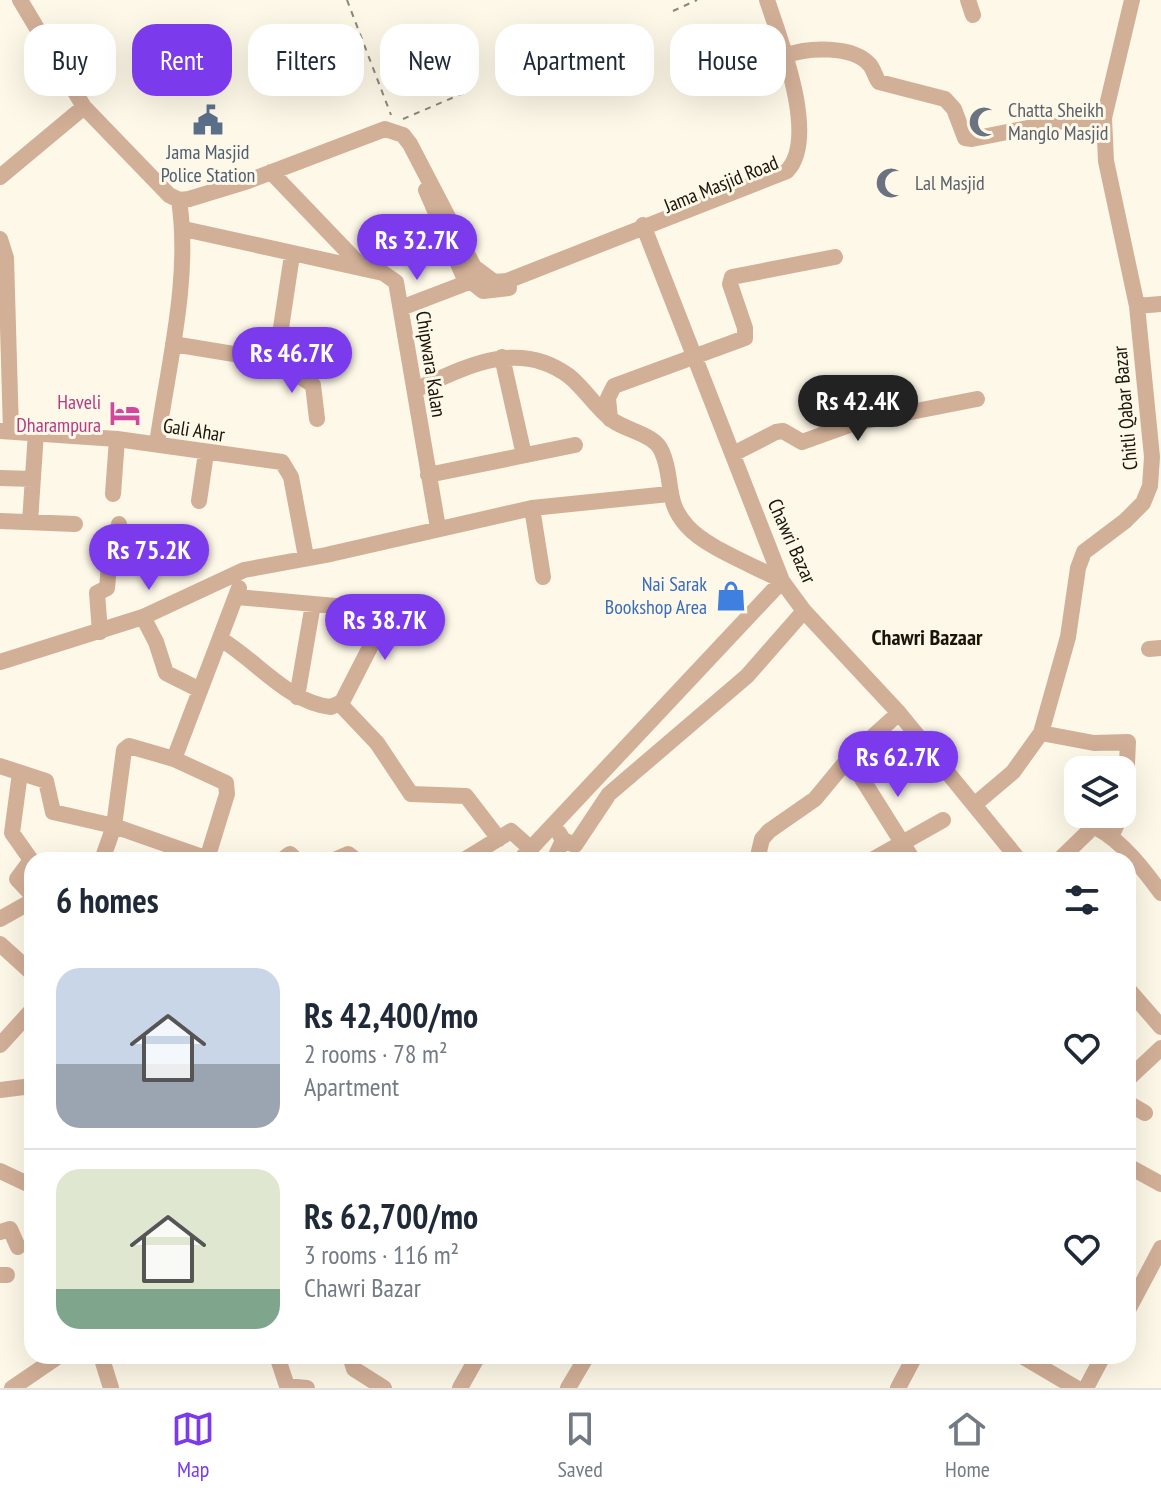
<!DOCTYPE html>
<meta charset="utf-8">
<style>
:root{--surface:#fff;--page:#f6f6f7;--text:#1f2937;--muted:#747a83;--line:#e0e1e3;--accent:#7c3aed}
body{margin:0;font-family:"PT Sans Narrow",sans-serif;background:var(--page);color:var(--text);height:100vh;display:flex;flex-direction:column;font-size:30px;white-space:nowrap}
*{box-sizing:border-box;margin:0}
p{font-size:26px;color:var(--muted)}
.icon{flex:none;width:44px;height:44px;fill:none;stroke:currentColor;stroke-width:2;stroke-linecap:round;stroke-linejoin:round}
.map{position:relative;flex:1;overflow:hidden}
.sheet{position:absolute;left:24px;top:852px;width:1112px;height:512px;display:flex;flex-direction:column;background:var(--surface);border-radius:24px;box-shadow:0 8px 32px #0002}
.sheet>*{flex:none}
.top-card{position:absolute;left:24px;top:24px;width:1114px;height:72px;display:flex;gap:16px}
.buttons{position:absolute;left:1064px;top:756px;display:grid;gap:16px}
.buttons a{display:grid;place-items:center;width:72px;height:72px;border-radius:16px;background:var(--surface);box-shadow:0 8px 32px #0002;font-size:40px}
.price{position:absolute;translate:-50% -68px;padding:0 18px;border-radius:28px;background:var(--accent);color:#fff;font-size:26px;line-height:52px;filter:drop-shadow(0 2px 4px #0008)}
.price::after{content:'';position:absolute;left:50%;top:48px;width:24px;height:18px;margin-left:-12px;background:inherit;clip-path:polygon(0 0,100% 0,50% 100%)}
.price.current{background:#222;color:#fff}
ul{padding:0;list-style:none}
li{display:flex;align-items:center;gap:24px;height:200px;padding:0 32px}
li+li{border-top:2px solid var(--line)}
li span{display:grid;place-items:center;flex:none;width:224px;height:160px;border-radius:24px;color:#555}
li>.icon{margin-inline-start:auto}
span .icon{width:96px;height:96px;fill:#fffc;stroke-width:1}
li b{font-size:34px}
h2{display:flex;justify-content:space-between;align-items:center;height:96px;padding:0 32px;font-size:34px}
.pill{padding:0 28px;border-radius:24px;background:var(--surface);box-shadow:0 8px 32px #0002;font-size:28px;line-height:72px}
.pill.current{background:var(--accent);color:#fff}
.menu{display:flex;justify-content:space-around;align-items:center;height:112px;border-top:2px solid var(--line);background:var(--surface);font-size:22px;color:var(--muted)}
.menu a{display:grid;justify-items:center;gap:4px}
.menu .current{color:var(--accent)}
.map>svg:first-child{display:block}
.water{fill:#60e3f3}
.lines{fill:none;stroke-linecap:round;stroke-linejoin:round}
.path{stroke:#8c887a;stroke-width:2;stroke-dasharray:6 6;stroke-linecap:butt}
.minor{stroke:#d2af97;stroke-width:16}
.labels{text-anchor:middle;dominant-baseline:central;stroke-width:6;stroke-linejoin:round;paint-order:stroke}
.worship-label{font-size:20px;fill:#5b616d;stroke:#fdf8e7;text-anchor:start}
.service-label{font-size:20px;fill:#4e5e75;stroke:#fdf8e7}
.street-label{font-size:20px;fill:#19150b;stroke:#fdf8e7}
.hotel-label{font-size:20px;fill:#b23c85;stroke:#fdf8e7;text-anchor:end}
.shop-label{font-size:20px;fill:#366cbe;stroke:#fdf8e7;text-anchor:end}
.neighbourhood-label{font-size:22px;font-weight:bold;fill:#19150b;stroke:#fdf8e7}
</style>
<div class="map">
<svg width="1161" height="1388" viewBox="0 0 1161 1388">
<rect width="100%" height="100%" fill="#fdf8e7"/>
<path class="water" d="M581,30L591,56L569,64L559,39Z"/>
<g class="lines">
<path class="path" d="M347,0L391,115
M673,11L697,0
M403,119L466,92"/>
<path class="minor" d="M20,0L84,107L169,195L179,200L189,199L248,181L385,129L403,135L410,144L474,267L494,282L507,281L787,171C819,138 780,39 767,0
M968,0L973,15
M785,56C807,47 853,45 870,65C874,70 875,77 879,82L945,99L954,109L965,138L972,139L1068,120L1104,118
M271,172L364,269
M0,177L84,107
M426,190L463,275L483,291L509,288
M643,225L782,581L804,611L899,713L1019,860
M184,229L383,273L396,282L438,528
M0,239L6,258L11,431
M1137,306L1161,304
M401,308L469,282
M173,344L276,361L292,255
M278,357L291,360L295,373L313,385L317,419
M502,357L524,455
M415,390C465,367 518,338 569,376C585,389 596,408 612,420C627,431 655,434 662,452C674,479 664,501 687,526C706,548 756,566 782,581L520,860
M610,419L608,398L614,386L745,338V328L730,284L732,277L835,257
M0,431L117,439L282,462L291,477L306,557
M157,444C168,365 191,279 179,200
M733,454L776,432L783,431L802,442L855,423L977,399
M428,475L575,445
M0,478L33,479
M113,494L117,439
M199,501L206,453
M532,508L543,577
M0,521L75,524
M30,522L36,432
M143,617L156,642L166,673L200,690
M100,632L97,593L107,588L109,565L120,556L119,524
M222,640C258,662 289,703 331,707L342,702L385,618L379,610L237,597
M1149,649L1161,648
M0,662L143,617L244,570L326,555L532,508L669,494
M297,697L313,604
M340,704L377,743L411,794L466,796L499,839
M1041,733L1094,743L1128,742L1125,806L1111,837
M849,758L913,860
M174,759L239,588
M0,766L46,781L53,812L114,826L211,860
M20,773L12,833L31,860L17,879L32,895
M974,805L1013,772L1041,733L1068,637L1078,568L1084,552L1125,521L1143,503L1150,486L1152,457L1137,306L1106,161L1104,118L1132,0
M563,840L575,845L609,794L747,676L804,611
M102,860L114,826L124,750L129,746L174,759L226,783L227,794L207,859
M282,860L290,854L296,860
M334,860L348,854L356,860
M464,860L511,831L530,848
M554,860L563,840L559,833
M757,860L762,839L769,831L815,799L849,758L899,713
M872,860L943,820
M1059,860L1091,829L1097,828C1123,842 1144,870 1161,893
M0,919L32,901
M0,944L32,973
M1128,989L1161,1027
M0,1045L32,1010
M1128,1079L1161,1048
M0,1090L32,1086
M1128,1103L1145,1113
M1128,1166L1161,1184
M0,1171L32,1186
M0,1232L10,1229L18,1247
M0,1275H7
M1128,1310L1161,1248
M101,1356L111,1388
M277,1356L287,1386L307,1388
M350,1356L354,1369L384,1388
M1022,1356L1076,1388
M12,1388L59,1356
M460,1388L478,1356
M568,1388L587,1356
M898,1388L915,1356
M1086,1388L1103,1356"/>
</g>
<defs>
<g id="civic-bare" transform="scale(2.4)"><path d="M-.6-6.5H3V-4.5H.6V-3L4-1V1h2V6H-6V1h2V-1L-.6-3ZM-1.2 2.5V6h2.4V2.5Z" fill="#5c6f8a" stroke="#fdf8e7" stroke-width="2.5" paint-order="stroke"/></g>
<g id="mosque-bare" transform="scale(2.4)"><path d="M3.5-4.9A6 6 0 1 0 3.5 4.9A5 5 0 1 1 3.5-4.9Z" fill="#6b7280" stroke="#fdf8e7" stroke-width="2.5" paint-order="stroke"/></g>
<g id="hotel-bare" transform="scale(2.4)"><path d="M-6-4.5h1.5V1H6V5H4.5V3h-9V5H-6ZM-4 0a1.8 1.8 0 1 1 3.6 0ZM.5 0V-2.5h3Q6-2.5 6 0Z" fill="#d1479c" stroke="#fdf8e7" stroke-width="2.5" paint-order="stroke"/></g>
<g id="shop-bare" transform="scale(2.4)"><path d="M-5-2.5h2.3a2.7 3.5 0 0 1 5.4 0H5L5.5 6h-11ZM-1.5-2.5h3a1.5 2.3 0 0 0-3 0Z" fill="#3f7fe0" stroke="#fdf8e7" stroke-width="2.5" paint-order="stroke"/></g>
</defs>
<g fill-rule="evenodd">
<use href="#civic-bare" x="208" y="120"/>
<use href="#mosque-bare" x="984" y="122"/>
<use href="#mosque-bare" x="891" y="183"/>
<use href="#hotel-bare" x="125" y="413"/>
<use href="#shop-bare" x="731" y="596"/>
</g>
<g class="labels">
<g class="worship-label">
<text x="1008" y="110">Chatta Sheikh<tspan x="1008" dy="23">Manglo Masjid</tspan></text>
<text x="915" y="183">Lal Masjid</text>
</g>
<g class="service-label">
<text x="208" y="152">Jama Masjid<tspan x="208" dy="23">Police Station</tspan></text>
</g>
<g class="street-label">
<text transform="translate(721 184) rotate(-22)">Jama Masjid Road</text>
<text transform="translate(431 364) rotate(81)">Chipwara Kalan</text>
<text transform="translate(1125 408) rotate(-95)">Chitli Qabar Bazar</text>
<text transform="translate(194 430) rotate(9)">Gali Ahar</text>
<text transform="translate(792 541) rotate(66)">Chawri Bazar</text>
</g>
<g class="hotel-label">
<text x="101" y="402">Haveli<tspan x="101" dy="23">Dharampura</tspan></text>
</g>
<g class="shop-label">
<text x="707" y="584">Nai Sarak<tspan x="707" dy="23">Bookshop Area</tspan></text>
</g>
<g class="neighbourhood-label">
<text x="927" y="637">Chawri Bazaar</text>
</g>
</g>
</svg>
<div class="buttons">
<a><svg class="icon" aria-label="layers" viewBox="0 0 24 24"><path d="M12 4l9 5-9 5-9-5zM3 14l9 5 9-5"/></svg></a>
</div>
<b class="price" style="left:417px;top:282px">Rs 32.7K</b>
<b class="price" style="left:292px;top:395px">Rs 46.7K</b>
<b class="price current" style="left:858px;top:443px">Rs 42.4K</b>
<b class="price" style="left:149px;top:592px">Rs 75.2K</b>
<b class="price" style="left:385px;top:662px">Rs 38.7K</b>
<b class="price" style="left:898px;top:799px">Rs 62.7K</b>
<div class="top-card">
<a class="pill">Buy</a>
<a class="pill current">Rent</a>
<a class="pill">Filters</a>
<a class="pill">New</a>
<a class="pill">Apartment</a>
<a class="pill">House</a>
</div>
<section class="sheet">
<h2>6 homes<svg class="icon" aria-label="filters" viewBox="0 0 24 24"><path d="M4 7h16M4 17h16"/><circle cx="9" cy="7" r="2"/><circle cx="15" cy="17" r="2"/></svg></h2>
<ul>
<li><span style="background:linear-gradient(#c9d6e8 60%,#9aa5b1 0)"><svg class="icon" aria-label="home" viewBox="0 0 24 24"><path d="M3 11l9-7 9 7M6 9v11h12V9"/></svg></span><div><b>Rs 42,400/mo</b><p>2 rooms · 78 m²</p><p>Apartment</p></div><svg class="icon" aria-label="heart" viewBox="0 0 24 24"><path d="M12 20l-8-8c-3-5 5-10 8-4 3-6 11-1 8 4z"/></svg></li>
<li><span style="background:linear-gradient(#dfe7d0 75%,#7fa58c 0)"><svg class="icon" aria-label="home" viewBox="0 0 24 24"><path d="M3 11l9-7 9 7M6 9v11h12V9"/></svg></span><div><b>Rs 62,700/mo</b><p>3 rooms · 116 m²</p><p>Chawri Bazar</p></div><svg class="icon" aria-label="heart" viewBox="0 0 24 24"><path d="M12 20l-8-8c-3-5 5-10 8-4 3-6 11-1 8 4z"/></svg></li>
</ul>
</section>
</div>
<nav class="menu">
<a class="current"><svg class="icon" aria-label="map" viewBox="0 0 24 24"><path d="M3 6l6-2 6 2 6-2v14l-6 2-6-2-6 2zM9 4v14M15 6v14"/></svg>Map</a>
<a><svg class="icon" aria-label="saved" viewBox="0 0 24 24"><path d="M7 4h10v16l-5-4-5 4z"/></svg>Saved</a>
<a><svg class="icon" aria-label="home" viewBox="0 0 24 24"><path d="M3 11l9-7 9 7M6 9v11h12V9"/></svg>Home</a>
</nav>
